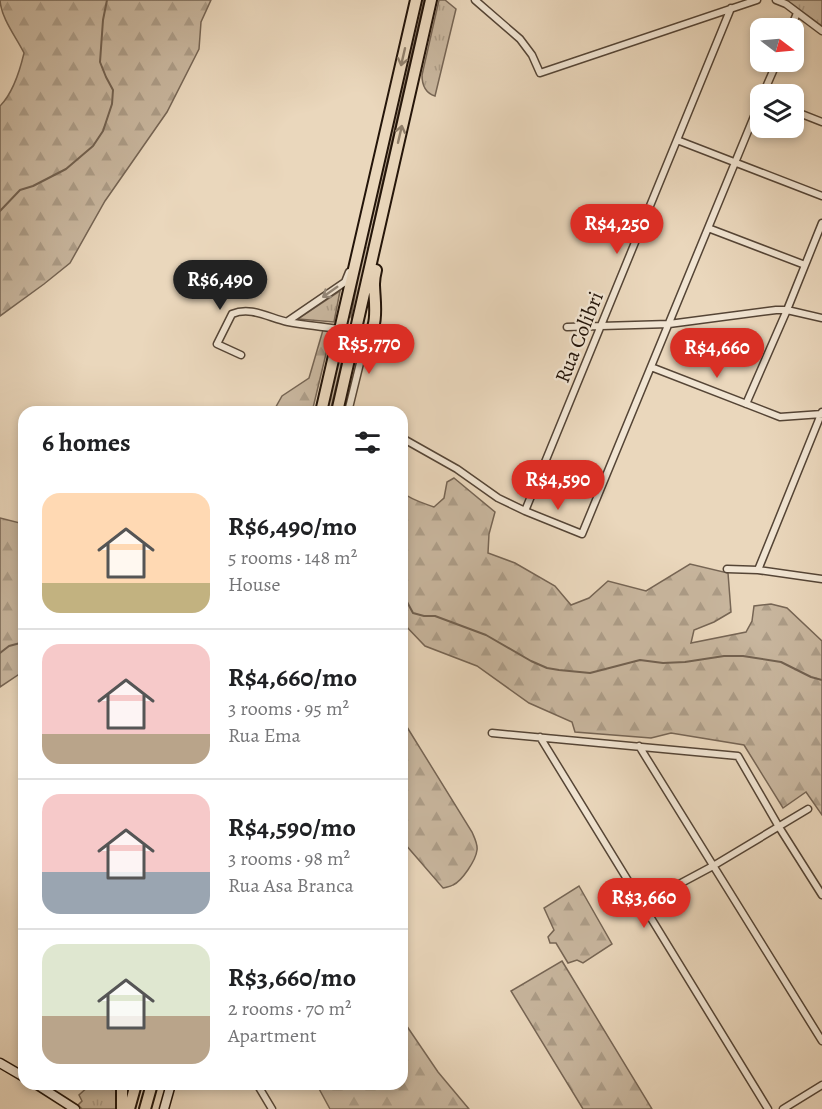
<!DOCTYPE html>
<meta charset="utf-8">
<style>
:root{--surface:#fff;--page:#f2f2f2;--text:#202124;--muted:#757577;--line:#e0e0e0;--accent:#d93025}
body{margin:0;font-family:Alegreya,serif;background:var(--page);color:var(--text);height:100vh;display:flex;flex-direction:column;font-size:22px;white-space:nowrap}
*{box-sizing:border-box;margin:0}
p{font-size:20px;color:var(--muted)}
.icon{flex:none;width:33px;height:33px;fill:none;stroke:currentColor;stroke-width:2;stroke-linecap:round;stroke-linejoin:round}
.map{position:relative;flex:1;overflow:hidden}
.drawer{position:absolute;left:18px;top:406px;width:390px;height:684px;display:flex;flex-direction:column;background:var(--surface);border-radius:18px;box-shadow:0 3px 9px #0003}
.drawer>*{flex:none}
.needle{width:39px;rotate:106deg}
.fabs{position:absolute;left:750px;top:18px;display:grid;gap:12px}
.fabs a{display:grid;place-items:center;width:54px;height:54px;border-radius:12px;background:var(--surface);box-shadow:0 3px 9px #0003;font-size:30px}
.price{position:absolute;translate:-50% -51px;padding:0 14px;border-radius:21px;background:var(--accent);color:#fff;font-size:20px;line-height:39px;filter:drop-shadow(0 2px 3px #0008)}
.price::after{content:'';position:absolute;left:50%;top:36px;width:18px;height:14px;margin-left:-9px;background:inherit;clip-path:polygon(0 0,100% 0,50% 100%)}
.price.active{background:#222;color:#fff}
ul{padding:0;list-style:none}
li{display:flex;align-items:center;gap:18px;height:150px;padding:0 24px}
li+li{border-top:2px solid var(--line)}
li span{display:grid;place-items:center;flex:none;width:168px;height:120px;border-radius:18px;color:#555}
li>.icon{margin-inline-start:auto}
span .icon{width:72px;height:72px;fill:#fffc;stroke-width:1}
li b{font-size:26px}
h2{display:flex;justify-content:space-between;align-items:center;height:72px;padding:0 24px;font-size:26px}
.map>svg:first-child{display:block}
.grass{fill:url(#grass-tufts);stroke:#766554;stroke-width:1.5}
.forest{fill:url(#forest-firs);stroke:#766554;stroke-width:1.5}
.park{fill:url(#park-crowns);stroke:#766554;stroke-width:1.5}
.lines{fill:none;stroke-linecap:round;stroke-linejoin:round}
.stream{stroke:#726150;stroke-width:2}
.street-casing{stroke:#554536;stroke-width:9}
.secondary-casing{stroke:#231409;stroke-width:11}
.highway-casing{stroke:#231409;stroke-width:14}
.street{stroke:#f1e5d3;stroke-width:6}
.secondary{stroke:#f1e5d3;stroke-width:8}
.highway{stroke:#ead7bc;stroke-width:10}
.oneway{stroke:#907f6b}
.oneway2{stroke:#948778}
.labels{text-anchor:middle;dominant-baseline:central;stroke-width:4.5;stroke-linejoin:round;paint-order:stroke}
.street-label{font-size:21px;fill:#231409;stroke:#f1e5d3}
</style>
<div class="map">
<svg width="822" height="1109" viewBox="0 0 822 1109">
<defs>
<pattern id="grass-tufts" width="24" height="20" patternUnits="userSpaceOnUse" patternTransform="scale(1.5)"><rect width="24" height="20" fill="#c8b69e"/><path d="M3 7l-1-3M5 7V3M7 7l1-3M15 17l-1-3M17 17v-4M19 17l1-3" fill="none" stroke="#ac9c87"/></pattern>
<pattern id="forest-firs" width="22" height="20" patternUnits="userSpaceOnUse" patternTransform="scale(1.5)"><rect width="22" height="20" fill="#c8b69e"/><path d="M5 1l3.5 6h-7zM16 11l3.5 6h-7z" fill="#ac9c87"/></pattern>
<pattern id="park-crowns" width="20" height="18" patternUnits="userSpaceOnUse" patternTransform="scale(1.5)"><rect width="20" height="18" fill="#c8b69e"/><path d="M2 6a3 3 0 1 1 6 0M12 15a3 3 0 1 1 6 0" fill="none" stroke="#ac9c87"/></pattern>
</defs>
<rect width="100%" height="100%" fill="#ead7bc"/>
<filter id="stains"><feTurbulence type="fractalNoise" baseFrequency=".00333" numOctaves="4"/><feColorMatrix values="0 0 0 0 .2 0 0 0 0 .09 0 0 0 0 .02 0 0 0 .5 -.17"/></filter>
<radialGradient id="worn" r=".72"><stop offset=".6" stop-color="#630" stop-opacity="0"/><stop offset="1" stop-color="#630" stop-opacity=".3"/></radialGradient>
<path class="grass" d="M439,0H445L456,9L435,96C425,93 422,85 422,75Z
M785,0H822V27L787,1Z
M340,291L334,322L298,319Z
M345,337L347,340L330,412H324L342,338Z
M90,1085H117L118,1109H82L78,1105L82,1101L79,1095Z"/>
<path class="forest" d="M0,0H211L201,22L199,49L167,112L105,201L70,263L44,284L0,316V106C13,93 20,70 24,53C16,37 1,18 0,0Z
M323,330L331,333L312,412H273L282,396L309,378Z
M454,478L495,512L489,534L488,553L515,563L555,586L571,605L589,598L608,581L646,591L690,564L728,573L731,612L714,622L694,630L691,643L746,632L752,621L754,606L771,604L787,608L822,641V815L806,792L783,808L744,745L671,733L651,738L575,732L572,722L529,703L477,666L425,646L402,622V492C411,500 423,503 434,507L444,498L447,482Z
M0,518L24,524V683L18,675L0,687Z
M402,719L472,832C474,837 478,844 477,850C476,860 462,881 453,885C450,887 446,887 443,888L405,844C402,838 400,834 404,828L402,825Z
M579,886L612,944L583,963L577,960L568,963L556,943H550L548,937L554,930L544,908Z
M562,961L652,1109H583L511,991Z
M402,1019L438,1072L469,1109H330L317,1085L402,1084Z"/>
<path class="park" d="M417,0H424L379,198L353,322L351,317L372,196Z"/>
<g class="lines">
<path class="stream" d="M0,211L20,190L33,186L66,169L93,146L103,131L112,104L113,90L106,77L100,62L103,20L107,0
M402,584L406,600L413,613L424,616H435L486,635L531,661L547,668L559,670L590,673L640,660L663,663L685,662L724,656H743L781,662L811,677L822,680
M0,653L9,646L24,642"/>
<g class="street-casing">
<path id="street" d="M475,0L520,39L532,55L540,73L757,0
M776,0L786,4L822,31
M791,28L797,13
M763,94L777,62
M794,111L822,122
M677,140L822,196
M708,228L805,265
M288,321L345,282L349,272
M567,327L669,324L776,310H787L822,318
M241,355L217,344L232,314C251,306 269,318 288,322C305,325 323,327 340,329
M651,367L780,417L822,414
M746,404L787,310L822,223
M348,412L363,351V335
M402,438L457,469L498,498L525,511L582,534L760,102
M525,511L731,8
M727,569L758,570L822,579
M758,570L822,412
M492,733L738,756L779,827L822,895
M540,737L768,1109
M639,746L822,1041
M642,904L713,866L808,809
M257,1084L272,1109
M783,1109L822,1085"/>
</g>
<g class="secondary-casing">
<path id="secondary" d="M0,1063L24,1077
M36,1084L75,1109
M164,1109L171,1084"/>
</g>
<g class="highway-casing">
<path id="highway" d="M349,332C384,347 374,303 374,284C374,279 375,274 376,270
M321,412L416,0
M337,412L431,0
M122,1109V1084
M129,1109L136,1084
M145,1109L152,1084"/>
</g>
<use href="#street" class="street"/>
<use href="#secondary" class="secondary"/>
<use href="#highway" class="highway"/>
</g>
<defs><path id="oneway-shaft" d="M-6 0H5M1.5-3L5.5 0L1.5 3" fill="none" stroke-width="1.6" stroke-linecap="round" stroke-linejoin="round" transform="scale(1.5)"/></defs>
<g class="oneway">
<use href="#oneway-shaft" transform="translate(403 57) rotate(103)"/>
<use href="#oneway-shaft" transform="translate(400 134) rotate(-77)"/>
</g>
<use class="oneway2" href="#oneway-shaft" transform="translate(330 292) rotate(145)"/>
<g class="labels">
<g class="street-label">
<text transform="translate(579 337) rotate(-68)">Rua Colibri</text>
</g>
</g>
<rect width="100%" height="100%" filter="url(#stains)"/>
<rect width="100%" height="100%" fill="url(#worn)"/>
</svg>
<div class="fabs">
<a><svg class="needle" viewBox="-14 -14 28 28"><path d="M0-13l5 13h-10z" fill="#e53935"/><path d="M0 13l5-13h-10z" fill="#757577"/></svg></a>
<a><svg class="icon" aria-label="layers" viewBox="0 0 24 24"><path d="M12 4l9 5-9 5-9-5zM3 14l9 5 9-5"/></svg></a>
</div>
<b class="price" style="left:617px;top:255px">R$4,250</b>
<b class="price active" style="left:220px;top:311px">R$6,490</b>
<b class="price" style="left:369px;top:375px">R$5,770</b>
<b class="price" style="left:717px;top:379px">R$4,660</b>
<b class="price" style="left:558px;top:511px">R$4,590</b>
<b class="price" style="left:644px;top:929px">R$3,660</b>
<section class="drawer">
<h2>6 homes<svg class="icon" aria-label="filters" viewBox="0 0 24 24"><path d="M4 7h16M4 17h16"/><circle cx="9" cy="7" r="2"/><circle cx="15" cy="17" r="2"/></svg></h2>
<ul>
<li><span style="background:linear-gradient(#ffd9b3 75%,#c2b280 0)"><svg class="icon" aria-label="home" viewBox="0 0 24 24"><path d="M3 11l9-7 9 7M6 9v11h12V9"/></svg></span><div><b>R$6,490/mo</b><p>5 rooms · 148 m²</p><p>House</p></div></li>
<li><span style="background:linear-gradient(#f6c9c9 75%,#b9a48a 0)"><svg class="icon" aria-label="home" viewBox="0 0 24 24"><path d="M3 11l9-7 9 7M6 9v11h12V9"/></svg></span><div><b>R$4,660/mo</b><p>3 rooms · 95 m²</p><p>Rua Ema</p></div></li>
<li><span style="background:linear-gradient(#f6c9c9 65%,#9aa5b1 0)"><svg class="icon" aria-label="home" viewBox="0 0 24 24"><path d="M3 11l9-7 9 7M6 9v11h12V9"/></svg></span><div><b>R$4,590/mo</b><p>3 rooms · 98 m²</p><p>Rua Asa Branca</p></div></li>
<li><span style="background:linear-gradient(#dfe7d0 60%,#b9a48a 0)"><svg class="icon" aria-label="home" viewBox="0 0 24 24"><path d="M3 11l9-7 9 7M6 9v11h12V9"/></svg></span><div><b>R$3,660/mo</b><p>2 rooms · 70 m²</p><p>Apartment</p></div></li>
</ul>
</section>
</div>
